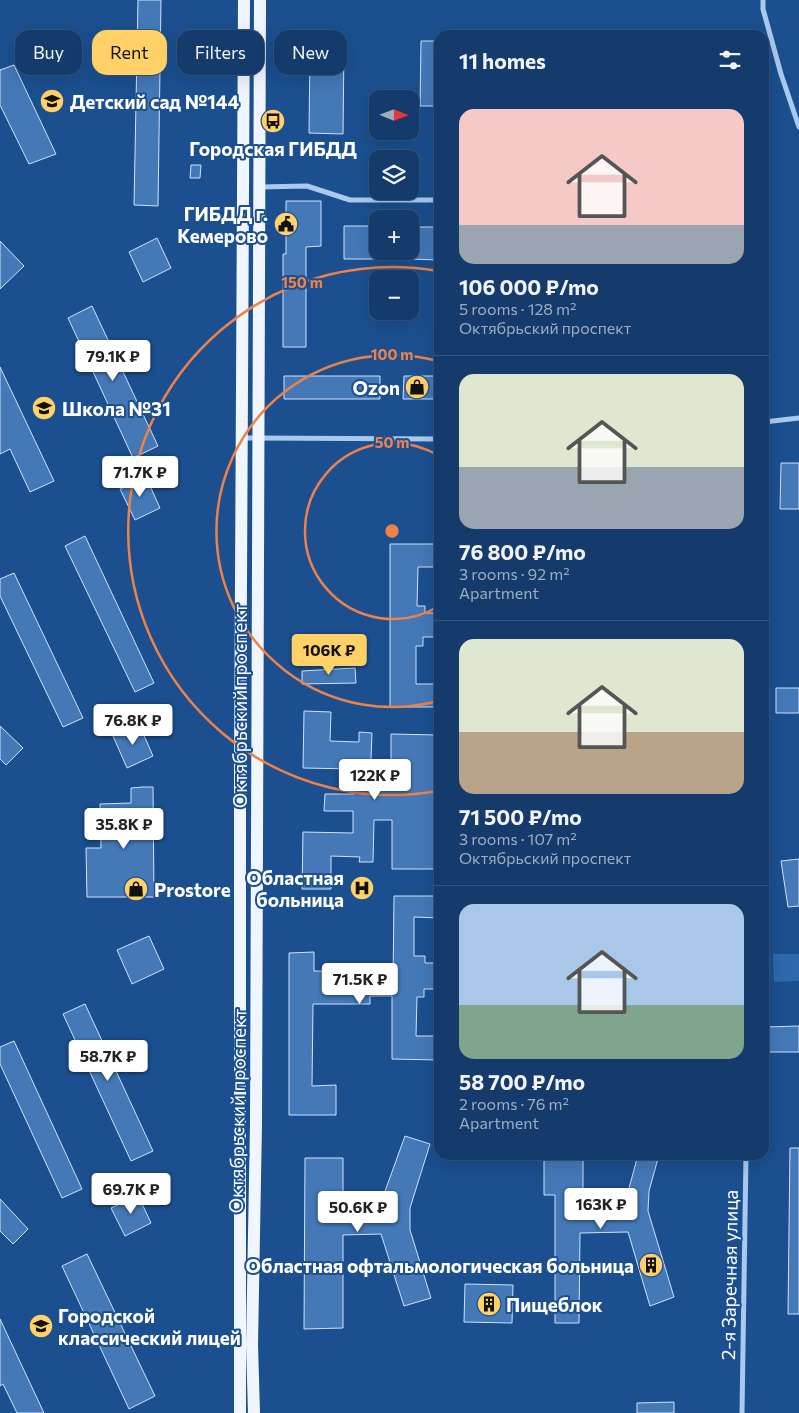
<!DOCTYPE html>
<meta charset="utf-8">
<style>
:root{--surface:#143b6b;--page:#214673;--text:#f1f3f6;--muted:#9dadc1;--line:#33557e;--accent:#ffd166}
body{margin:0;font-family:Commissioner,sans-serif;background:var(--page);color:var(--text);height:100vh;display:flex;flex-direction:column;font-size:19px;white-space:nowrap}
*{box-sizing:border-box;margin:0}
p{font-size:16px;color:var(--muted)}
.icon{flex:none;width:28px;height:28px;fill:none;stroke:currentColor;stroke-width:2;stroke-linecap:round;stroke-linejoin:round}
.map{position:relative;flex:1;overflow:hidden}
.details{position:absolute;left:434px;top:30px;width:335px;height:1130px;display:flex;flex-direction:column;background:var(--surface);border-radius:15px;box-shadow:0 5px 20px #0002,0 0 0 1px var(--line)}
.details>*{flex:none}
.guide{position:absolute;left:15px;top:30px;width:344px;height:45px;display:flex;gap:10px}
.needle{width:32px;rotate:91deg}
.tools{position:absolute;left:369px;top:90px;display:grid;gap:10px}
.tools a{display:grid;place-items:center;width:50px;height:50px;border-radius:10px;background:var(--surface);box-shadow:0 5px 20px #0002,0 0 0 1px var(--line);font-size:25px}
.price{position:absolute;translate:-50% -42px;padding:0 11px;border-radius:5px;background:#fff;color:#222;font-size:16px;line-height:32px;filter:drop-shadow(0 1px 2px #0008)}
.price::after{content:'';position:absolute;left:50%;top:30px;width:15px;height:11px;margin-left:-8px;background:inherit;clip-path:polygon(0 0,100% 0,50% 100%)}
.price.on{background:var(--accent);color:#111}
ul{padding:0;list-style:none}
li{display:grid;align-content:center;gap:10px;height:265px;padding:0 25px}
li+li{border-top:1px solid var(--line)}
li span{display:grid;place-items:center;height:155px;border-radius:15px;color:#555}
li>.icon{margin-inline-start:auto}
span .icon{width:90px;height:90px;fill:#fffc;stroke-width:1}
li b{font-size:21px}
h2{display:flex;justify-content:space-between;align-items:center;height:60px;padding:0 25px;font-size:21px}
.chip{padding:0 18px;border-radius:15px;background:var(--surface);box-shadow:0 5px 20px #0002,0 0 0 1px var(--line);font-size:18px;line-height:45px}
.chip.on{background:var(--accent);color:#111}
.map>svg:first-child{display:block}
.green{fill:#2e69ad}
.building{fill:#4478b7;stroke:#cfe3fa}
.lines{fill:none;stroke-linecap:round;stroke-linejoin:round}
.street{stroke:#a9c9ee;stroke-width:5}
.primary{stroke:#f0f6ff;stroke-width:12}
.ring{fill:none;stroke:#ee8249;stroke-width:2.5}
.labels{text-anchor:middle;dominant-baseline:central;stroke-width:4;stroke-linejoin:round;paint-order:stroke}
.poi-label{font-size:19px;font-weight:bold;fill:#fff;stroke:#1b4f8f;text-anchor:start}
.street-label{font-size:19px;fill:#fff;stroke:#1b4f8f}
.centre{fill:#ee8249;stroke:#1b4f8f;stroke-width:2.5}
.ring-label{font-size:15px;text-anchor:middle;font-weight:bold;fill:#ee8249;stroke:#1b4f8f;stroke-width:4;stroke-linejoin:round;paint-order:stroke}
</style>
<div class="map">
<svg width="799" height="1413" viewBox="0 0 799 1413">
<rect width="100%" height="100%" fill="#1b4f8f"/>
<path class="green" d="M773,954H799V981L774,982Z"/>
<path class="building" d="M138,0H161L158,206L134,205Z
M421,41H439V106H420Z
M310,46H344L343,134L309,133Z
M14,65L56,154L29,164L0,105V70Z
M191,165H201L200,178H190Z
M286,201H321V246L306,247V347H283V254H286Z
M344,226H378V259H344Z
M410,227H439V260L410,259Z
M157,238L171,268L143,282L129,252Z
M0,241L24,266L0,289Z
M92,306L158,446L133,458L68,318Z
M0,367L54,481L30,492L10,449L0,454Z
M284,376H380V399H284Z
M404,376H439V399H403Z
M781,463H799V509H780Z
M146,477L160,508L135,520L120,489Z
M85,536L154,683L135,692L65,546Z
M390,544H438V567H418L417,606H425V613H439V637H423V646H416V684H435V707H390Z
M14,573L83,718L63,727L0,596V579Z
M355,668L356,683L302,684V671Z
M776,688H799V713H776Z
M304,711L331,712L330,741L359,742V732L372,733L370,785H391V734L439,735V869H392V820H374L373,862H359L360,857L331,856V889H302L303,832L353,833V811H324L325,794H354V769L303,768Z
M139,724L153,756L127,768L113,736Z
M0,726L23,748L6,765L0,759Z
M143,787H153L154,897H87L86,848H101L100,804L131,803V788Z
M799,859V906L788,907L781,861Z
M394,896H439V918L414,917V956H425V963H439V989H424V997H417L416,1036H439L438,1060L392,1059V996H370V1004H313L312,1086L336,1085V1115H289V953L314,952V971L369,972V984H393Z
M149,936L164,969L132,984L117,950Z
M85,1004L153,1151L131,1161L63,1014Z
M799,1026V1052H767L766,1027Z
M14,1041L82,1189L62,1198L0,1064V1047Z
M405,1136L430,1144L410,1208V1230L431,1298L404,1306L381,1234L343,1235V1328L304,1329L305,1158H343V1204L380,1205Z
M790,1148H799V1314H788Z
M638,1155H659L649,1191L648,1211L674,1297L650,1306L628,1232L580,1233L579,1323H555V1195H544V1157H583V1203H625Z
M138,1195L151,1223L125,1236L111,1208Z
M0,1199L28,1229L13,1244L0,1231Z
M87,1254L155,1396L129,1409L62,1266Z
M465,1284L513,1285L512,1323L464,1322Z
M0,1319L44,1413H17L3,1384L0,1386Z
M674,1402V1413H637V1403Z"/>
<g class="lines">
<path class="street" d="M763,0V9L781,74L799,127
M259,187L307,186L350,200H439
M764,422L799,418
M242,438L439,439
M742,1413L746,1155"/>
<path class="primary" d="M240,1413V775L244,0
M254,1413L252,1345L256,1124L260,0"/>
</g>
<g class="ring">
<path d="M439 606A88 88 0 1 1 439 456"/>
<path d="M438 701A176 176 0 1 1 438 361"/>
<path d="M438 791A264 264 0 1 1 438 271"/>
</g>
<defs>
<g id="school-disc" transform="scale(1.25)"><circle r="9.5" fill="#ffd166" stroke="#1b4f8f"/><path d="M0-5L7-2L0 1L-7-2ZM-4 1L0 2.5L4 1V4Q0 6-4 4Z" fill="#111"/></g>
<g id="bus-disc" transform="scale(1.25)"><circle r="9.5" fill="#ffd166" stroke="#1b4f8f"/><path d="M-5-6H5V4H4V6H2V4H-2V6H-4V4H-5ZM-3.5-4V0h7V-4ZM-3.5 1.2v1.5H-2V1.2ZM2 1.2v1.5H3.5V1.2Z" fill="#111"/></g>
<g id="civic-disc" transform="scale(1.25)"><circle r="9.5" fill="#ffd166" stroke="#1b4f8f"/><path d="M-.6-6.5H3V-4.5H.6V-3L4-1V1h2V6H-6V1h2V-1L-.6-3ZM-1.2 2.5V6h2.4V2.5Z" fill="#111"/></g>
<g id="shop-disc" transform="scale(1.25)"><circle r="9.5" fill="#ffd166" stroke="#1b4f8f"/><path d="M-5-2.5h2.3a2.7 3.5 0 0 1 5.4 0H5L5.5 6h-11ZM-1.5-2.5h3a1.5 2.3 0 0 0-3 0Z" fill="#111"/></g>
<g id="hospital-disc" transform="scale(1.25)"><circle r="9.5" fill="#ffd166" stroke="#1b4f8f"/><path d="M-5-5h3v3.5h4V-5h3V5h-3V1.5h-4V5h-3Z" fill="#111"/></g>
<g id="building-disc" transform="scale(1.25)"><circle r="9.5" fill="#ffd166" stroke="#1b4f8f"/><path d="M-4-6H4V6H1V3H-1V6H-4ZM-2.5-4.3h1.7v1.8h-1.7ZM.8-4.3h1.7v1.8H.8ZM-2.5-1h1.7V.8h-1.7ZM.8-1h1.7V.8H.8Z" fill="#111"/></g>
</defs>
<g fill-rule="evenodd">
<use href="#school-disc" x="52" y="101"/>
<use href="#bus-disc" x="273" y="121"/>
<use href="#civic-disc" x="286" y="224"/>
<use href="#shop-disc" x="417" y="387"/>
<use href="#school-disc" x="44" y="408"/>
<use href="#hospital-disc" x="362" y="888"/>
<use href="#shop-disc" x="136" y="889"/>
<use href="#building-disc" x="651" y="1265"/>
<use href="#building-disc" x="489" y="1304"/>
<use href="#school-disc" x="41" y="1326"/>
</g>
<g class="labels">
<g class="poi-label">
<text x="70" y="101">Детский сад №144</text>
<text x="273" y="148" text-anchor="middle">Городская ГИБДД</text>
<text x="268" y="213" text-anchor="end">ГИБДД г.<tspan x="268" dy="22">Кемерово</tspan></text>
<text x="400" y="387" text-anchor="end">Ozon</text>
<text x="62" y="408">Школа №31</text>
<text x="344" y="877" text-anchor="end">Областная<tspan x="344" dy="22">больница</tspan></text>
<text x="154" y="889">Prostore</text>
<text x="634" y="1265" text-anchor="end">Областная офтальмологическая больница</text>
<text x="506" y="1304">Пищеблок</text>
<text x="58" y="1315">Городской<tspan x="58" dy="22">классический лицей</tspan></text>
</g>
<g class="street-label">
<text transform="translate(239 706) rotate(-90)">Октябрьский проспект</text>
<text transform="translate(237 1111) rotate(-89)">Октябрьский проспект</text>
<text transform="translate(729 1275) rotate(-89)">2-я Заречная улица</text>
</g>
</g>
<circle cx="392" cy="531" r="8" class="centre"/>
<g class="ring-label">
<text x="302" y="288">150 m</text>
<text x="392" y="360">100 m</text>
<text x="392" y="448">50 m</text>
</g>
</svg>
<div class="tools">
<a><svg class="needle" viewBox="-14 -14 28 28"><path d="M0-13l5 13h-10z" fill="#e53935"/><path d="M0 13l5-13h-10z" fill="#9dadc1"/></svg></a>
<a><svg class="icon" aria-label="layers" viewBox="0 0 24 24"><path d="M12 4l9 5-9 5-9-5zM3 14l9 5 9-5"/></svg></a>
<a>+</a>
<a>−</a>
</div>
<b class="price" style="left:113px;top:382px">79.1K ₽</b>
<b class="price" style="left:140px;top:498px">71.7K ₽</b>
<b class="price on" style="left:329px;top:676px">106K ₽</b>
<b class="price" style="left:133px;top:746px">76.8K ₽</b>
<b class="price" style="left:375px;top:801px">122K ₽</b>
<b class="price" style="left:124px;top:850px">35.8K ₽</b>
<b class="price" style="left:360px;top:1005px">71.5K ₽</b>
<b class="price" style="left:108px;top:1082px">58.7K ₽</b>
<b class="price" style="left:131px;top:1215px">69.7K ₽</b>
<b class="price" style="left:601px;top:1230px">163K ₽</b>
<b class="price" style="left:358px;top:1233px">50.6K ₽</b>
<div class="guide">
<a class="chip">Buy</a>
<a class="chip on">Rent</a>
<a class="chip">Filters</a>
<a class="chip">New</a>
</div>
<section class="details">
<h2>11 homes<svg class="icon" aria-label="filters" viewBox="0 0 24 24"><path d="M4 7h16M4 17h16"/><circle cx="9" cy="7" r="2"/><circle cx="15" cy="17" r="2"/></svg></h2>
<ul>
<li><span style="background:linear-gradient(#f6c9c9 75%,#9aa5b1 0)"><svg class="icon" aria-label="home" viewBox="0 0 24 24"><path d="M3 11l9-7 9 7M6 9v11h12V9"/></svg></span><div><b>106 000 ₽/mo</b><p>5 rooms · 128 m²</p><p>Октябрьский проспект</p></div></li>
<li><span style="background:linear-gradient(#dfe7d0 60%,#9aa5b1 0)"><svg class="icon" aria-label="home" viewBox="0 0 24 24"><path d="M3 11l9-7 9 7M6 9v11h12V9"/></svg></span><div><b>76 800 ₽/mo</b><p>3 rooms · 92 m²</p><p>Apartment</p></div></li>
<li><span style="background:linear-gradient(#dfe7d0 60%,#b9a48a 0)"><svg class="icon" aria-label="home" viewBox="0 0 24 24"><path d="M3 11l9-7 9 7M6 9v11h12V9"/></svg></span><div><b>71 500 ₽/mo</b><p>3 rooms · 107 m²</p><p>Октябрьский проспект</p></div></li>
<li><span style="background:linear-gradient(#a9c7e8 65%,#7fa58c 0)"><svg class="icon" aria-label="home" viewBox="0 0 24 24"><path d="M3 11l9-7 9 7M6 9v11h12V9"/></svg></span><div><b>58 700 ₽/mo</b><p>2 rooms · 76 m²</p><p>Apartment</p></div></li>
</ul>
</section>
</div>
